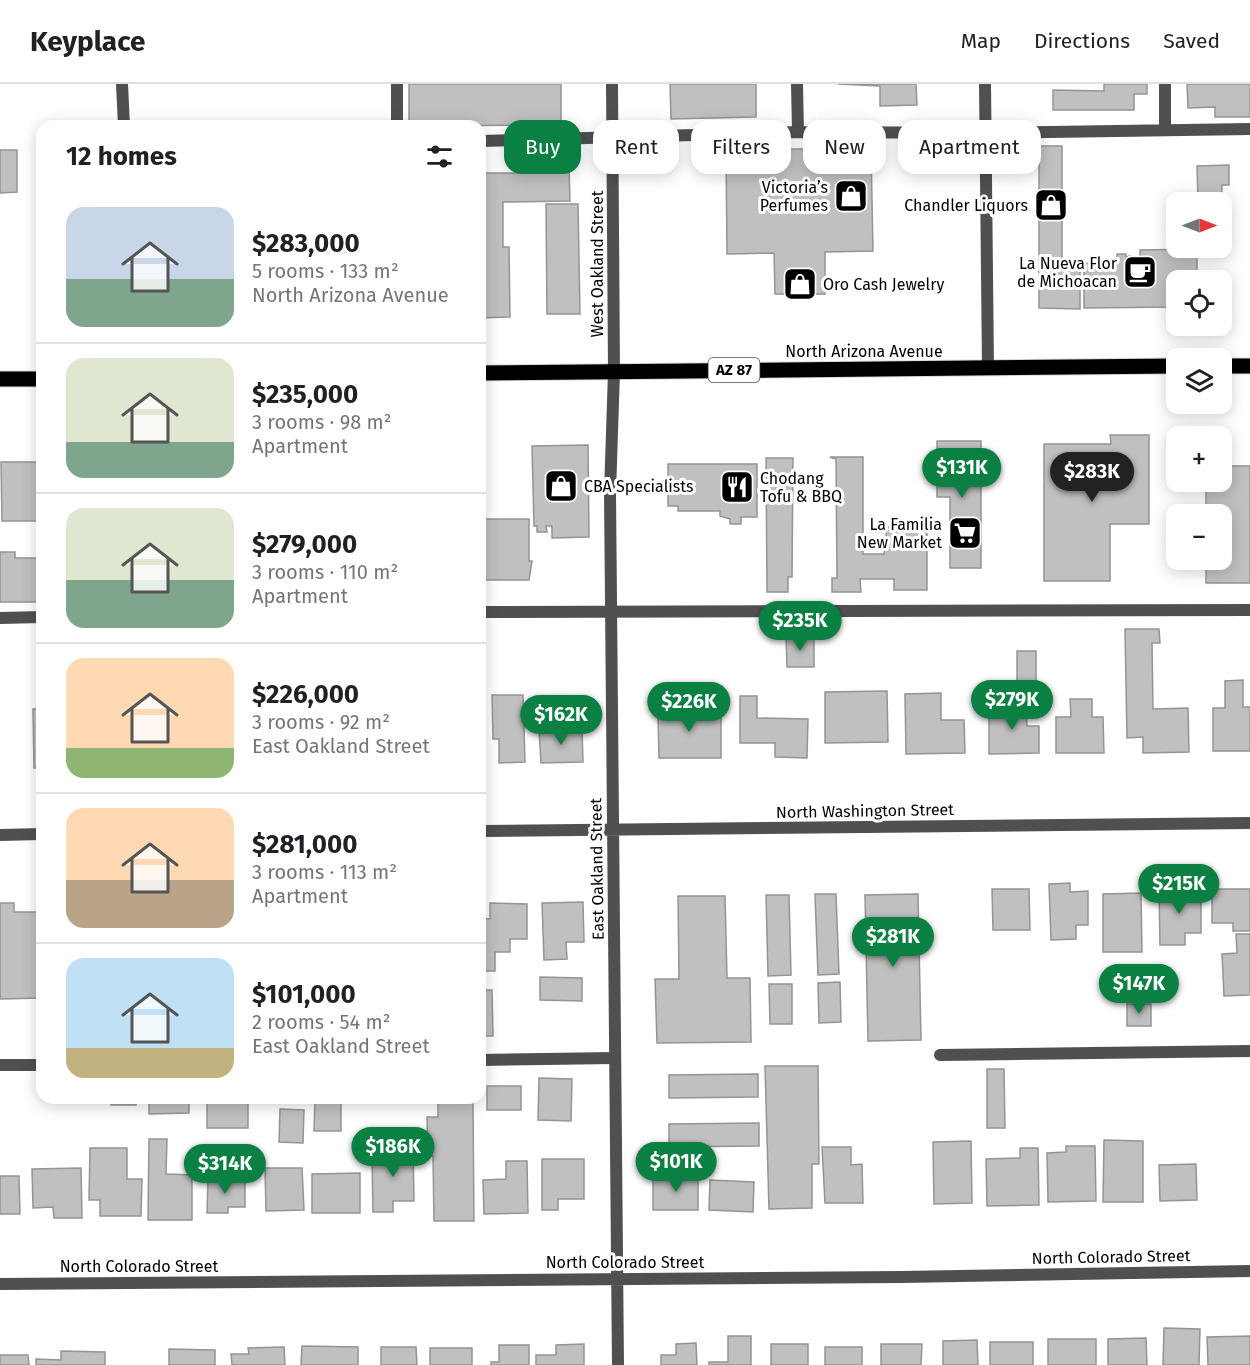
<!DOCTYPE html>
<meta charset="utf-8">
<style>
:root{--surface:#fff;--page:#f2f2f2;--text:#202124;--muted:#757577;--line:#e0e0e0;--accent:#0b8043}
body{margin:0;font-family:"Fira Sans",sans-serif;background:var(--page);color:var(--text);height:100vh;display:flex;flex-direction:column;font-size:22px;white-space:nowrap}
*{box-sizing:border-box;margin:0}
p{font-size:20px;color:var(--muted)}
.icon{flex:none;width:33px;height:33px;fill:none;stroke:currentColor;stroke-width:2;stroke-linecap:round;stroke-linejoin:round}
.map{position:relative;flex:1;overflow:hidden}
.sheet{position:absolute;left:36px;top:36px;width:450px;height:984px;display:flex;flex-direction:column;background:var(--surface);border-radius:18px;box-shadow:0 3px 15px #0003}
.sheet>*{flex:none}
.banner{position:absolute;left:504px;top:36px;width:570px;height:54px;display:flex;gap:12px}
.needle{width:39px;rotate:90deg}
.tools{position:absolute;left:1166px;top:108px;display:grid;gap:12px}
.tools a{display:grid;place-items:center;width:66px;height:66px;border-radius:12px;background:var(--surface);box-shadow:0 3px 15px #0003;font-size:30px}
.price{position:absolute;translate:-50% -51px;padding:0 14px;border-radius:21px;background:var(--accent);color:#fff;font-size:20px;line-height:39px;filter:drop-shadow(0 2px 3px #0008)}
.price::after{content:'';position:absolute;left:50%;top:36px;width:18px;height:14px;margin-left:-9px;background:inherit;clip-path:polygon(0 0,100% 0,50% 100%)}
.price.selected{background:#222;color:#fff}
ul{padding:0;list-style:none}
li{display:flex;align-items:center;gap:18px;height:150px;padding:0 30px}
li+li{border-top:2px solid var(--line)}
li span{display:grid;place-items:center;flex:none;width:168px;height:120px;border-radius:18px;color:#555}
li>.icon{margin-inline-start:auto}
span .icon{width:72px;height:72px;fill:#fffc;stroke-width:1}
li b{font-size:26px}
h2{display:flex;justify-content:space-between;align-items:center;height:72px;padding:0 30px;font-size:26px}
.tag{padding:0 21px;border-radius:18px;background:var(--surface);box-shadow:0 3px 15px #0003;font-size:21px;line-height:54px}
.tag.selected{background:var(--accent);color:#fff}
header{display:flex;align-items:center;gap:36px;box-sizing:border-box;height:84px;padding:0 30px;background:var(--surface);border-bottom:2px solid var(--line)}
header strong{font-size:28px}
nav{display:flex;gap:33px;margin-inline-start:auto;font-size:21px}
.map>svg:first-child{display:block}
.building{fill:#c0c0c0;stroke:#949494;stroke-width:1.5}
.lines{fill:none;stroke-linecap:round;stroke-linejoin:round}
.primary-casing{stroke:#dbdbdb;stroke-width:17}
.lane{stroke:#505050;stroke-width:12}
.street{stroke:#505050;stroke-width:12}
.primary{stroke:#000;stroke-width:15}
.labels{text-anchor:middle;dominant-baseline:central;stroke-width:6;stroke-linejoin:round;paint-order:stroke}
.shield{fill:#fff;stroke:#4c4c4c;stroke-width:1.5}
.shield-label{font-size:15px;font-weight:bold;fill:#000}
.poi-label{font-size:16px;fill:#000;stroke:#fff;text-anchor:end}
.street-label{font-size:16px;fill:#000;stroke:#fff}
</style>
<header>
<strong>Keyplace</strong>
<nav><a>Map</a><a>Directions</a><a>Saved</a></nav>
</header>
<div class="map">
<svg width="1250" height="1281" viewBox="0 0 1250 1281">
<rect width="100%" height="100%" fill="#fff"/>
<path class="building" d="M409,0H561V41L409,42Z
M670,0H756V33L671,35Z
M838,0H916L917,21L880,22V2Z
M1104,0H1147V10H1134V26H1053V6L1104,7Z
M1187,0H1250V33H1215V23L1188,24Z
M1039,62H1062V179H1080V225L1039,224Z
M871,64L873,167L825,168V210H775L774,169L727,170L726,66Z
M0,66H17V108L0,109Z
M1229,81V101H1222L1221,151V118H1198L1197,82Z
M524,84H569L570,117L503,118V163H509L510,233L480,234V89H524Z
M546,120H578L580,230H547Z
M1197,165V196H1176V223L1084,224V179H1117V170H1126V173L1130,172V178H1140V166Z
M1110,351H1149V440H1110V497H1044V360H1111Z
M937,357H981V484H950V413H937Z
M588,361L589,453L552,454V442H546L547,448H537V442H534L532,362Z
M830,373H863V470H884L887,443L927,442V506H894V495H860L861,508H832V494H837L836,375Z
M766,374H793L792,493H788V508H767Z
M1,378H42V437H2Z
M668,380H757V433H741V440H730V435L720,432V427H678V422H668Z
M1221,382H1250V499H1206V476H1221V430H1206V398H1221Z
M480,435H529V477H532L529,496H480Z
M0,468H15V474H42V518H0Z
M1125,545H1159L1160,559H1152L1153,625L1188,624L1189,668L1143,669V653L1127,654Z
M814,553V583H787L786,554Z
M1017,567H1036V597H1017Z
M1243,596V623H1250V667H1213V624H1225V597Z
M887,607L888,658L825,659V608Z
M941,609V636H964L965,669L906,670L905,610Z
M492,611H523L525,678L499,679V655H493Z
M740,612H757V634L808,635L807,674L775,673V659H740Z
M1070,615H1092V633H1103L1104,669H1056V633H1071Z
M669,617H696L697,632H721V674H659L658,633H669Z
M989,622H1026L1027,642H1039V669L989,670Z
M33,625H42V684H34Z
M582,645L583,678L541,679L539,646Z
M1070,799V808L1088,807V841H1076V855L1051,856L1049,800Z
M1201,804V849H1185V861H1160L1159,805Z
M992,805H1029L1030,846H993Z
M1212,805H1250V847H1233V839H1212Z
M480,809L481,834L490,835V819L527,820V855H510V868H495V887H480Z
M1141,809L1142,868H1103V810Z
M815,810H836L839,890L818,891Z
M918,810L921,956L868,957L865,811Z
M766,811H789L791,891L768,892Z
M678,812H725L727,894H750L751,958L657,959L655,895H679Z
M583,818L584,858H566L567,875L544,876L542,819Z
M0,819H14V828H42V914L0,915Z
M1236,850H1250V911L1224,912L1222,870L1237,869Z
M540,893L582,894V917L540,916Z
M840,898L841,938L819,939L818,899Z
M769,900H792V940H770Z
M480,906H492L493,952H480Z
M1127,920H1151V942H1127Z
M765,982H818L819,1080H812V1124L769,1125Z
M987,985H1004L1005,1044H987Z
M758,990V1013L669,1014V991Z
M539,994L572,995L571,1037L538,1036Z
M487,1002H521V1026H487Z
M111,1014H136V1021H111Z
M149,1014H189V1029L149,1030Z
M207,1014H248V1044H207Z
M315,1014H341V1047H314Z
M438,1018H473L474,1137H434L433,1072H428L427,1033H438Z
M280,1025L304,1026L303,1059L279,1058Z
M759,1039V1062L669,1063V1040Z
M149,1055H167L166,1090L192,1091V1136H148Z
M1104,1056L1143,1057V1118H1103Z
M971,1057L972,1119L934,1120L933,1058Z
M388,1061H413L414,1117H393V1128H373L372,1075H388Z
M1066,1062H1095L1096,1117L1048,1118L1047,1069L1066,1068Z
M822,1063H851V1081L862,1080L863,1119H825Z
M90,1064H127V1095H142L141,1132H100V1116H89Z
M1020,1064H1038L1039,1121L987,1122L986,1075L1020,1074Z
M542,1075H584V1115H558V1126H542Z
M506,1077H527L528,1129L484,1130L483,1096L506,1095Z
M1196,1080L1197,1116L1160,1117L1159,1081Z
M81,1084L82,1134H54L53,1123L33,1124L32,1085Z
M265,1084H302L304,1126L266,1127Z
M360,1089V1129H312V1090Z
M698,1091V1126H653V1092Z
M0,1092H19L20,1130H0Z
M208,1095H245V1123H228V1129H207Z
M710,1096L754,1098L753,1128L709,1126Z
M1164,1244L1200,1245L1199,1281H1163Z
M728,1252H751V1281H709V1278H728Z
M1250,1252V1281H1208L1207,1253Z
M1146,1254L1147,1281H1108V1255Z
M1048,1255H1096V1281H1048Z
M977,1256L978,1281H943V1257Z
M990,1258H1033V1281H990Z
M696,1259L697,1281H661V1271H676V1260Z
M584,1260V1281H536V1271H556V1261Z
M771,1260H808V1281H771Z
M881,1260H922L921,1281H881Z
M499,1261H529V1281H491V1278H499Z
M302,1262L358,1263V1281H301Z
M284,1263L285,1281H232L231,1270H249L248,1264Z
M381,1263H416L417,1281H381Z
M825,1263H862V1281H825Z
M430,1264H472V1281H430Z
M169,1265L215,1266V1281H169Z
M61,1267L105,1268V1281H36V1275L61,1276Z
M0,1271H28L29,1281H0Z"/>
<g class="lines">
<g class="primary-casing">
<path id="primary" d="M1221,282H1250
M480,289L1176,282
M0,295H42"/>
</g>
<path class="lane" d="M397,0V42
M797,0L798,48
M1165,0V46
M480,57L798,48L986,49L1250,45
M480,528L1250,526
M0,534L42,533
M940,971L1250,967
M480,976L615,974
M0,981H42"/>
<path class="street" d="M122,0L124,42
M612,0L614,288L610,409L618,1281
M985,0L988,284
M480,747L1250,739
M0,751L42,750
M0,1200L901,1193L1250,1187"/>
<use href="#primary" class="primary"/>
</g>
<defs>
<g id="shop-square" transform="scale(1.725)"><rect x="-9" y="-9" width="18" height="18" rx="4" fill="#000" stroke="#fff"/><path d="M-5-2.5h2.3a2.7 3.5 0 0 1 5.4 0H5L5.5 6h-11ZM-1.5-2.5h3a1.5 2.3 0 0 0-3 0Z" fill="#fff"/></g>
<g id="cafe-square" transform="scale(1.725)"><rect x="-9" y="-9" width="18" height="18" rx="4" fill="#000" stroke="#fff"/><path d="M-5.5-4.5H6V0H3Q3 3.5 0 3.5H-2.5Q-5.5 3.5-5.5 0ZM3-3.2v2h1.7v-2ZM-6 4.5H4V6H-6Z" fill="#fff"/></g>
<g id="restaurant-square" transform="scale(1.725)"><rect x="-9" y="-9" width="18" height="18" rx="4" fill="#000" stroke="#fff"/><path d="M-5-6h1v4h1v-4h1v4h1v-4h1v5L-1.5 .5V6h-2V.5L-5-1ZM5-6V6H3V1.5H1.5Q1.5-4 5-6Z" fill="#fff"/></g>
<g id="supermarket-square" transform="scale(1.725)"><rect x="-9" y="-9" width="18" height="18" rx="4" fill="#000" stroke="#fff"/><path d="M-6-5.5h2.5l.6 2H6L4.5 2H-2.5L-4.4-4H-6ZM-1.5 3.2a1.3 1.3 0 1 0 .1 0ZM3 3.2a1.3 1.3 0 1 0 .1 0Z" fill="#fff"/></g>
</defs>
<g fill-rule="evenodd">
<use href="#shop-square" x="851" y="112"/>
<use href="#shop-square" x="1051" y="121"/>
<use href="#cafe-square" x="1140" y="188"/>
<use href="#shop-square" x="800" y="200"/>
<use href="#shop-square" x="561" y="402"/>
<use href="#restaurant-square" x="737" y="403"/>
<use href="#supermarket-square" x="965" y="449"/>
</g>
<g class="labels">
<rect class="shield" x="708.5" y="274" width="51" height="24" rx="4.5"/>
<g class="shield-label">
<text x="734" y="286">AZ 87</text>
</g>
<g class="poi-label">
<text x="828" y="103">Victoria’s<tspan x="828" dy="18">Perfumes</tspan></text>
<text x="1028" y="121">Chandler Liquors</text>
<text x="1117" y="179">La Nueva Flor<tspan x="1117" dy="18">de Michoacan</tspan></text>
<text x="823" y="200" text-anchor="start">Oro Cash Jewelry</text>
<text x="760" y="394" text-anchor="start">Chodang<tspan x="760" dy="18">Tofu &amp; BBQ</tspan></text>
<text x="584" y="402" text-anchor="start">CBA Specialists</text>
<text x="942" y="440">La Familia<tspan x="942" dy="18">New Market</tspan></text>
</g>
<g class="street-label">
<text transform="translate(597 180) rotate(-90)">West Oakland Street</text>
<text x="864" y="267">North Arizona Avenue</text>
<text transform="translate(865 727) rotate(-1)">North Washington Street</text>
<text transform="translate(597 785) rotate(-91)">East Oakland Street</text>
<text transform="translate(1111 1173) rotate(-1)">North Colorado Street</text>
<text x="625" y="1178">North Colorado Street</text>
<text x="139" y="1182">North Colorado Street</text>
</g>
</g>
</svg>
<div class="tools">
<a><svg class="needle" viewBox="-14 -14 28 28"><path d="M0-13l5 13h-10z" fill="#e53935"/><path d="M0 13l5-13h-10z" fill="#757577"/></svg></a>
<a><svg class="icon" aria-label="locate" viewBox="0 0 24 24"><circle cx="12" cy="12" r="6"/><path d="M12 2v4M12 18v4M2 12h4M18 12h4"/></svg></a>
<a><svg class="icon" aria-label="layers" viewBox="0 0 24 24"><path d="M12 4l9 5-9 5-9-5zM3 14l9 5 9-5"/></svg></a>
<a>+</a>
<a>−</a>
</div>
<b class="price" style="left:962px;top:415px">$131K</b>
<b class="price selected" style="left:1092px;top:419px">$283K</b>
<b class="price" style="left:800px;top:568px">$235K</b>
<b class="price" style="left:1012px;top:647px">$279K</b>
<b class="price" style="left:689px;top:649px">$226K</b>
<b class="price" style="left:561px;top:662px">$162K</b>
<b class="price" style="left:1179px;top:831px">$215K</b>
<b class="price" style="left:893px;top:884px">$281K</b>
<b class="price" style="left:1139px;top:931px">$147K</b>
<b class="price" style="left:393px;top:1094px">$186K</b>
<b class="price" style="left:676px;top:1109px">$101K</b>
<b class="price" style="left:225px;top:1111px">$314K</b>
<div class="banner">
<a class="tag selected">Buy</a>
<a class="tag">Rent</a>
<a class="tag">Filters</a>
<a class="tag">New</a>
<a class="tag">Apartment</a>
</div>
<section class="sheet">
<h2>12 homes<svg class="icon" aria-label="filters" viewBox="0 0 24 24"><path d="M4 7h16M4 17h16"/><circle cx="9" cy="7" r="2"/><circle cx="15" cy="17" r="2"/></svg></h2>
<ul>
<li><span style="background:linear-gradient(#c9d6e8 60%,#7fa58c 0)"><svg class="icon" aria-label="home" viewBox="0 0 24 24"><path d="M3 11l9-7 9 7M6 9v11h12V9"/></svg></span><div><b>$283,000</b><p>5 rooms · 133 m²</p><p>North Arizona Avenue</p></div></li>
<li><span style="background:linear-gradient(#dfe7d0 70%,#7fa58c 0)"><svg class="icon" aria-label="home" viewBox="0 0 24 24"><path d="M3 11l9-7 9 7M6 9v11h12V9"/></svg></span><div><b>$235,000</b><p>3 rooms · 98 m²</p><p>Apartment</p></div></li>
<li><span style="background:linear-gradient(#dfe7d0 60%,#7fa58c 0)"><svg class="icon" aria-label="home" viewBox="0 0 24 24"><path d="M3 11l9-7 9 7M6 9v11h12V9"/></svg></span><div><b>$279,000</b><p>3 rooms · 110 m²</p><p>Apartment</p></div></li>
<li><span style="background:linear-gradient(#ffd9b3 75%,#8fb573 0)"><svg class="icon" aria-label="home" viewBox="0 0 24 24"><path d="M3 11l9-7 9 7M6 9v11h12V9"/></svg></span><div><b>$226,000</b><p>3 rooms · 92 m²</p><p>East Oakland Street</p></div></li>
<li><span style="background:linear-gradient(#ffd9b3 60%,#b9a48a 0)"><svg class="icon" aria-label="home" viewBox="0 0 24 24"><path d="M3 11l9-7 9 7M6 9v11h12V9"/></svg></span><div><b>$281,000</b><p>3 rooms · 113 m²</p><p>Apartment</p></div></li>
<li><span style="background:linear-gradient(#bfe0f5 75%,#c2b280 0)"><svg class="icon" aria-label="home" viewBox="0 0 24 24"><path d="M3 11l9-7 9 7M6 9v11h12V9"/></svg></span><div><b>$101,000</b><p>2 rooms · 54 m²</p><p>East Oakland Street</p></div></li>
</ul>
</section>
</div>
